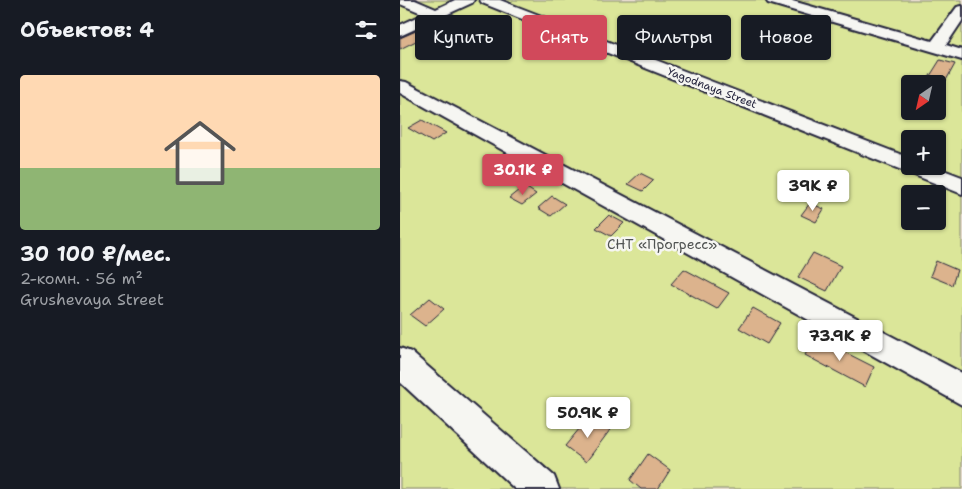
<!DOCTYPE html>
<html lang="ru">
<meta charset="utf-8">
<style>
:root{--surface:#171b24;--page:#20242c;--text:#f1f3f6;--muted:#9ea1a6;--accent:#d1495b}
body{margin:0;font-family:"Shantell Sans",sans-serif;background:var(--page);color:var(--text);height:100vh;display:flex;flex-direction:column;font-size:19px;white-space:nowrap}
*{box-sizing:border-box;margin:0}
p{font-size:16px;color:var(--muted)}
.icon{flex:none;width:28px;height:28px;fill:none;stroke:currentColor;stroke-width:2;stroke-linecap:round;stroke-linejoin:round}
.map{position:relative;flex:1;overflow:hidden}
.drawer{display:flex;flex-direction:column;background:var(--surface);width:400px}
.drawer>*{flex:none}
.hud{position:absolute;left:15px;top:15px;width:471px;height:45px;display:flex;gap:10px}
.needle{width:32px;rotate:214deg}
.buttons{position:absolute;left:501px;top:75px;display:grid;gap:10px}
.buttons a{display:grid;place-items:center;width:45px;height:45px;border-radius:5px;background:var(--surface);box-shadow:0 1px 4px #0004;font-size:25px}
.price{position:absolute;translate:-50% -42px;padding:0 11px;border-radius:5px;background:#fff;color:#222;font-size:16px;line-height:32px;filter:drop-shadow(0 1px 2px #0008)}
.price::after{content:'';position:absolute;left:50%;top:30px;width:15px;height:11px;margin-left:-8px;background:inherit;clip-path:polygon(0 0,100% 0,50% 100%)}
.price.active{background:var(--accent);color:#fff}
ul{padding:0;list-style:none}
li{display:grid;align-content:center;gap:10px;height:265px;padding:0 20px}
li span{display:grid;place-items:center;height:155px;border-radius:5px;color:#555}
li>.icon{margin-inline-start:auto}
span .icon{width:90px;height:90px;fill:#fffc;stroke-width:1}
li b{font-size:21px}
h2{display:flex;justify-content:space-between;align-items:center;height:60px;padding:0 20px;font-size:21px}
.pill{padding:0 18px;border-radius:5px;background:var(--surface);box-shadow:0 1px 4px #0004;font-size:18px;line-height:45px}
.pill.active{background:var(--accent);color:#fff}
main{display:flex;flex:1;min-height:0}
.map>svg:first-child{display:block}
.green{fill:#dbe699;stroke:#7e846a;fill-rule:evenodd}
.building{fill:#dcb38d;stroke:#22223b}
.lines{fill:none;stroke-linecap:round;stroke-linejoin:round}
.minor-casing{stroke:#22223b;stroke-width:4}
.minor{fill:#f6f6f2;fill-rule:evenodd}
.labels{text-anchor:middle;dominant-baseline:central;stroke-width:5;stroke-linejoin:round;paint-order:stroke}
.far-street-label{font-size:11px;fill:#22223b;stroke:#f6f6f2}
.park-label{font-size:14px;fill:#505352;stroke:#f6f6f2}
</style>
<main>
<section class="drawer">
<h2>Объектов: 4<svg class="icon" aria-label="filters" viewBox="0 0 24 24"><path d="M4 7h16M4 17h16"/><circle cx="9" cy="7" r="2"/><circle cx="15" cy="17" r="2"/></svg></h2>
<ul>
<li><span style="background:linear-gradient(#ffd9b3 60%,#8fb573 0)"><svg class="icon" aria-label="home" viewBox="0 0 24 24"><path d="M3 11l9-7 9 7M6 9v11h12V9"/></svg></span><div><b>30 100 ₽/мес.</b><p>2-комн. · 56 m²</p><p>Grushevaya Street</p></div></li>
</ul>
</section>
<div class="map">
<svg width="562" height="489" viewBox="0 0 562 489">
<rect width="100%" height="100%" fill="#eee2d4"/>
<filter id="ink" filterUnits="userSpaceOnUse"><feTurbulence type="fractalNoise" baseFrequency=".02" numOctaves="2"/><feDisplacementMap in="SourceGraphic" scale="10" xChannelSelector="R" yChannelSelector="G"/><feConvolveMatrix kernelMatrix="1 2 1 2 8 2 1 2 1" color-interpolation-filters="sRGB"/></filter>
<g filter="url(#ink)">
<path class="green" d="M0,0H562V489H0ZM510,84H538V111H510ZM510,139H538V166H510ZM510,194H538V221H510Z"/>
<path class="building" d="M16,31L26,36L0,49V38Z
M540,60L555,64L544,84H525Z
M22,120L46,133L32,142L8,128Z
M240,173L254,180L243,191L228,184Z
M124,186L136,194L122,205L109,198Z
M152,196L165,204L151,216L138,208Z
M410,203L424,209L416,222L401,215Z
M209,215L224,223L211,236L196,228Z
M413,253L441,266L427,291L398,277Z
M536,261L557,270L552,285L530,276Z
M284,269L329,293L317,309L271,284Z
M30,298L44,309L25,326L10,315Z
M353,308L380,323L367,344L339,328Z
M415,337L474,367L465,387L405,355Z
M190,416L210,430L186,462L165,446Z
M248,454L270,470L258,489H241L230,480Z"/>
<g class="lines">
<g class="minor-casing">
<path id="minor" d="M0,0H15L36,9L55,0H74L72,3L0,36V25L24,14L0,4Z
M80,0H100L510,158V166H533L562,177V194L82,3Z
M366,0H389L532,41L557,7L562,6V21L546,45L562,50V60L368,3Z
M0,81L6,82L562,373V405L0,93Z
M0,348L11,352L154,476L159,489H115L0,382Z"/>
</g>
<use href="#minor" class="minor"/>
</g>
</g>
<g class="labels">
<g class="far-street-label">
<text transform="translate(312 88) rotate(21)">Yagodnaya Street</text>
</g>
<g class="park-label">
<text x="262" y="244">СНТ «Прогресс»</text>
</g>
</g>
</svg>
<div class="buttons">
<a><svg class="needle" viewBox="-14 -14 28 28"><path d="M0-13l5 13h-10z" fill="#e53935"/><path d="M0 13l5-13h-10z" fill="#9ea1a6"/></svg></a>
<a>+</a>
<a>−</a>
</div>
<b class="price active" style="left:123px;top:196px">30.1K ₽</b>
<b class="price" style="left:413px;top:212px">39K ₽</b>
<b class="price" style="left:440px;top:362px">73.9K ₽</b>
<b class="price" style="left:188px;top:439px">50.9K ₽</b>
<div class="hud">
<a class="pill">Купить</a>
<a class="pill active">Снять</a>
<a class="pill">Фильтры</a>
<a class="pill">Новое</a>
</div>
</div>
</main>
